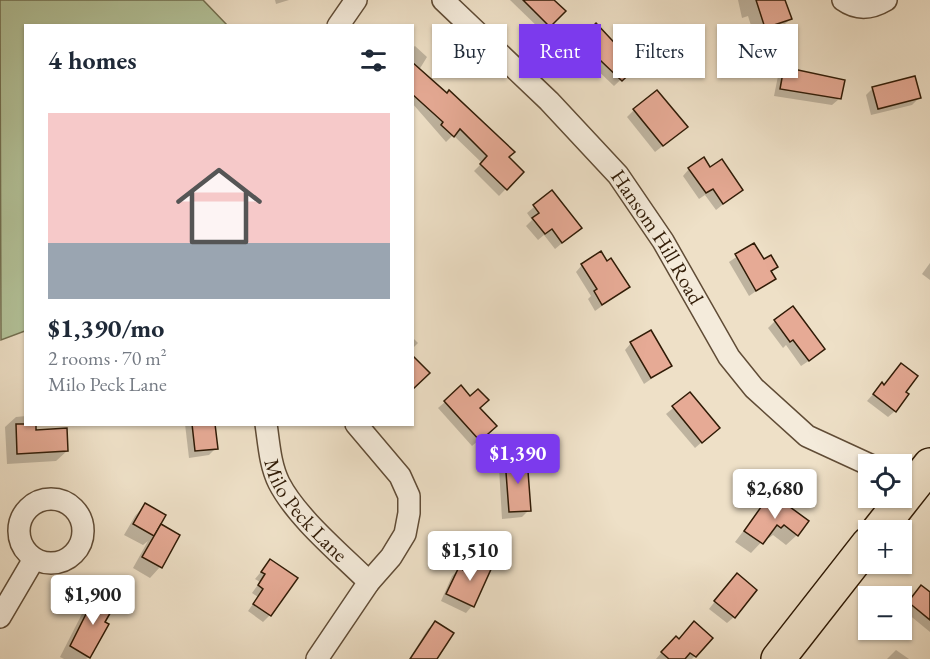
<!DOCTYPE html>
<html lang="en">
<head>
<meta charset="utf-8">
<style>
  :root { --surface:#fff; --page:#f6f6f7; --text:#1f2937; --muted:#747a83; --line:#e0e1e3; --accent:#7c3aed }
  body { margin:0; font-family:"EB Garamond",serif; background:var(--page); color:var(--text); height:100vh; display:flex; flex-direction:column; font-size:22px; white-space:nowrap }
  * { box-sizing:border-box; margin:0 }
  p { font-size:20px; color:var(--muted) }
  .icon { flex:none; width:33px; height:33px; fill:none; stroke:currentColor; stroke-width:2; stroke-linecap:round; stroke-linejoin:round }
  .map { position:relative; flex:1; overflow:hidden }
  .details { position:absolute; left:24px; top:24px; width:390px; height:402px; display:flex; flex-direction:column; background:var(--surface); border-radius:0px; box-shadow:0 2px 4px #0004 }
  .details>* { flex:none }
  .guide { position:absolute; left:432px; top:24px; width:408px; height:54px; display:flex; gap:12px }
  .controls { position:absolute; left:858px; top:454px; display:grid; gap:12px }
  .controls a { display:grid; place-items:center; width:54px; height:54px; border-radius:0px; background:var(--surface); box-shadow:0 2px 4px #0004; font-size:30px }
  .price { position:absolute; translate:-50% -51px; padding:0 14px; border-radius:6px; background:#fff; color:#222; font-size:20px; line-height:39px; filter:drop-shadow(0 2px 3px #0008) }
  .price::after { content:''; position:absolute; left:50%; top:36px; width:18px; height:14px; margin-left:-9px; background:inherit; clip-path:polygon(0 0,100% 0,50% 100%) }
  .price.current { background:var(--accent); color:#fff }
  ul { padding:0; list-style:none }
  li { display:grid; align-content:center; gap:12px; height:318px; padding:0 24px }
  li+li { border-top:2px solid var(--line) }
  li span { display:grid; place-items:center; height:186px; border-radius:0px; color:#555 }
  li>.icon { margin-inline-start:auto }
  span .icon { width:108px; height:108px; fill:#fffc; stroke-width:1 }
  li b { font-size:26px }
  h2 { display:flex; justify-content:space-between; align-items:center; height:72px; padding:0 24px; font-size:26px }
  .pill { padding:0 21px; border-radius:0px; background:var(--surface); box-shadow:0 2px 4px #0004; font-size:21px; line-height:54px }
  .pill.current { background:var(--accent); color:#fff }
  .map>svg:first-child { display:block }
  .green { fill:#b3c39a; stroke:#726f50; stroke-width:1.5 }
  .shadow { fill:#0003 }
  .building { fill:#e6aa95; stroke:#301b06; stroke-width:1.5 }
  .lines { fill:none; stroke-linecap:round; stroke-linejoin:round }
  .street-casing { stroke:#604c36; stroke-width:24 }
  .primary-casing { stroke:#301b06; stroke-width:36 }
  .street { stroke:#f4ebdb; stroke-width:21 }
  .primary { stroke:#eee0c7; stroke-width:33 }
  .labels { text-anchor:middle; stroke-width:6; stroke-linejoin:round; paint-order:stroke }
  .street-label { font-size:21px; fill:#301b06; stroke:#f4ebdb }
</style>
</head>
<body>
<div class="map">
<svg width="930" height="659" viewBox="0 0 930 659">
  <rect width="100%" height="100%" fill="#eee0c7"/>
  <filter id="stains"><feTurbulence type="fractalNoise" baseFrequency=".00333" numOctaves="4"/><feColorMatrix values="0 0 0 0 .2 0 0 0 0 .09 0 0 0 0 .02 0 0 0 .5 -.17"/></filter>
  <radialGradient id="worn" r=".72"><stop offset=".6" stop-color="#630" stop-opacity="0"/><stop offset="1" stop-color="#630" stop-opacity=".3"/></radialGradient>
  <!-- green -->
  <polygon class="green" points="0,0 203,0 227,25 26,26 25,331 1,340"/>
  <!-- shadow -->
  <g class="shadow">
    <polygon points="275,0 289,0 276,4"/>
    <polygon points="510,0 552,0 564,11 543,32"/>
    <polygon points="738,0 784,0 790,19 780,29 755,38 748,16 742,18"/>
    <polygon points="596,25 634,67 614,86 573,47"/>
    <polygon points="415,46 427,57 419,70 522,172 499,196 474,171 482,163 453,135 446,142 412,103 412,48"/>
    <polygon points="785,69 839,99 832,105 774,96 778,76"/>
    <polygon points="873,88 919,98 912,105 871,115 866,95"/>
    <polygon points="634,110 679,133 655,152 627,117"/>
    <polygon points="689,169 710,169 741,190 716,210 705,195 699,199 683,176"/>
    <polygon points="552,192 573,234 555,249 544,235 538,240 526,226 532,220 527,213"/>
    <polygon points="754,245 763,261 776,267 770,273 774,279 749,296 729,262"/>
    <polygon points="930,263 930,280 922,274"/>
    <polygon points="582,265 628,287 595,311 588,299 591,296 576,272"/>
    <polygon points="775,321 816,356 801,366 786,345 783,348 768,328"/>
    <polygon points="412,337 418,343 412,349"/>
    <polygon points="631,343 670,366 644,384 625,350"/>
    <polygon points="882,384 904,392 895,411 888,417 867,401"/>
    <polygon points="690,394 711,434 695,448 666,414"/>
    <polygon points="445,402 479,408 488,432 472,446 438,408"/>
    <polygon points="26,416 26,424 67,451 56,461 7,464 5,427 16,417"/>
    <polygon points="185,424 214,424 216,448 209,455 189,458"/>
    <polygon points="506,461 529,510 522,517 502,519 499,468"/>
    <polygon points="771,495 797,535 786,545 773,535 769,538 767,536 751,553 735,542"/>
    <polygon points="145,505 156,531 161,526 178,536 160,567 150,578 133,568 148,541 143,545 124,535 135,516"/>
    <polygon points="470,558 472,606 466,613 441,601 452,576"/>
    <polygon points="270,561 270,615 263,622 248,611 258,597 252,593 260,582 255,579"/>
    <polygon points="730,582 734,617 727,623 709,609"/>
    <polygon points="97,594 103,623 89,657 86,659 64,659 60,657 87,604"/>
    <polygon points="915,594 930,594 930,632 902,609"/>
    <polygon points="435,623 435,659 409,659 428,629"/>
    <polygon points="711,638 692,659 656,659 669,644 679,640"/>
    <polygon points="896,650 909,659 887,659"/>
  </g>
  <!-- building -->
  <g class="building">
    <polygon points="523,0 554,0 566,11 550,27"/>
    <polygon points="756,0 785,0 792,19 765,28"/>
    <polygon points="596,23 637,67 622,81 579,40"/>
    <polygon points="412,62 447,93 449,90 515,152 509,157 524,172 507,190 480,164 487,156 460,129 454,137 441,125 443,122 412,94"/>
    <polygon points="784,67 845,80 841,99 780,89"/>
    <polygon points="915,76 921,98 878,109 872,87"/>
    <polygon points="657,90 688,127 663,146 633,109"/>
    <polygon points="704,157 710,167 722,159 743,190 723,204 713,189 706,193 688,168"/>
    <polygon points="552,190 582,228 562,243 552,229 545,234 532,218 539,213 533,205"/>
    <polygon points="754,243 764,259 771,255 778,267 771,271 776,279 756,291 735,254"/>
    <polygon points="601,251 607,261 611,258 630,287 602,305 594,291 597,289 581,264"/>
    <polygon points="793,306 825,349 809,361 793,340 790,342 774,320"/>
    <polygon points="651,330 672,366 651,378 630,342"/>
    <polygon points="412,355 430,373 412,390"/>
    <polygon points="901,363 918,376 906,392 909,394 896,412 873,394 882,382 884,385"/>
    <polygon points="461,385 470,396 478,389 489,400 480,408 497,426 480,441 444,401"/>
    <polygon points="690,392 720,428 702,443 672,406"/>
    <polygon points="16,424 36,424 36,430 67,428 68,451 17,454"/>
    <polygon points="192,424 215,424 218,449 195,451"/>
    <polygon points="527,458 531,511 509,512 505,459"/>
    <polygon points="771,493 809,521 798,536 784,525 781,528 777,525 763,544 744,531"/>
    <polygon points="145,503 166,515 154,536 133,524"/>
    <polygon points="161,524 180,535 162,568 142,557"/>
    <polygon points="470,556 492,567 474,607 446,594 459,567 463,570"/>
    <polygon points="270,559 298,578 271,616 253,604 263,589 258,585 265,574 261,572"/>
    <polygon points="737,573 757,590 735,618 714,601"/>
    <polygon points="921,585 930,592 930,620 908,602"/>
    <polygon points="97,592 116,603 105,622 109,624 90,658 70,646"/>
    <polygon points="435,621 454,633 437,659 410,659"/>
    <polygon points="694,621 713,638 696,657 690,653 685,659 669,659 661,652 676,636 679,639"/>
  </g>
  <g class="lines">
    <defs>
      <g id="street">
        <path id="s1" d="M443 0 549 101 618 175 663 241 729 357 754 388 807 436 870 465"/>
        <path d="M843 0C857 10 871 9 886 0"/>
        <polyline points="338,26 356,0"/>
        <path id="s2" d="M266 424C269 444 270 465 279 483 297 518 341 554 369 582"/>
        <circle cx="51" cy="531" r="32"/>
        <polyline points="0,617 34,559"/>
        <polyline points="317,659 369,582 391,557 405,534 409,513 409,496 400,476 356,424"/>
      </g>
      <g id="primary">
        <polyline points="878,531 930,465"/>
        <polyline points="778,659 868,544"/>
      </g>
    </defs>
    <!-- street casing -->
    <use href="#street" class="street-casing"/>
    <!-- primary casing -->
    <use href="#primary" class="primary-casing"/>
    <!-- street -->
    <use href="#street" class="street"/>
    <!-- primary -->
    <use href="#primary" class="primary"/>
  </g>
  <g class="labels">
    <!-- street labels -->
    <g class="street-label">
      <text dy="7" stroke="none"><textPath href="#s1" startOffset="321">Hansom Hill Road</textPath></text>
      <text dy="7" stroke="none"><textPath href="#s2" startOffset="98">Milo Peck Lane</textPath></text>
    </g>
  </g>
  <rect width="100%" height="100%" filter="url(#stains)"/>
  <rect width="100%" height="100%" fill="url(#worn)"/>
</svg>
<div class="controls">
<a><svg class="icon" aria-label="locate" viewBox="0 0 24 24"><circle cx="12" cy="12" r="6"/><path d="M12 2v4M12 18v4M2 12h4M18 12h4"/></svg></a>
<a>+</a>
<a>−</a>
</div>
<b class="price current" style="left:518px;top:485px">$1,390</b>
<b class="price" style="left:775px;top:520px">$2,680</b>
<b class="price" style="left:470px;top:582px">$1,510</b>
<b class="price" style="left:93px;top:626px">$1,900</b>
<div class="guide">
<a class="pill">Buy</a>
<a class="pill current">Rent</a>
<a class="pill">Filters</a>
<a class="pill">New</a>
</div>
<section class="details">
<h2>4 homes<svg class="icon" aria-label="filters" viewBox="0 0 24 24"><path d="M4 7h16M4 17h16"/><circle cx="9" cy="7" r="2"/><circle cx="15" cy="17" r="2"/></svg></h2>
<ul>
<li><span style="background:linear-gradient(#f6c9c9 70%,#9aa5b1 0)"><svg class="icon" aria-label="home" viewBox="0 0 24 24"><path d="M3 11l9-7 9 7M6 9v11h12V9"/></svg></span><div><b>$1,390/mo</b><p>2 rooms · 70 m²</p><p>Milo Peck Lane</p></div></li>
</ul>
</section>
</div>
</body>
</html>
